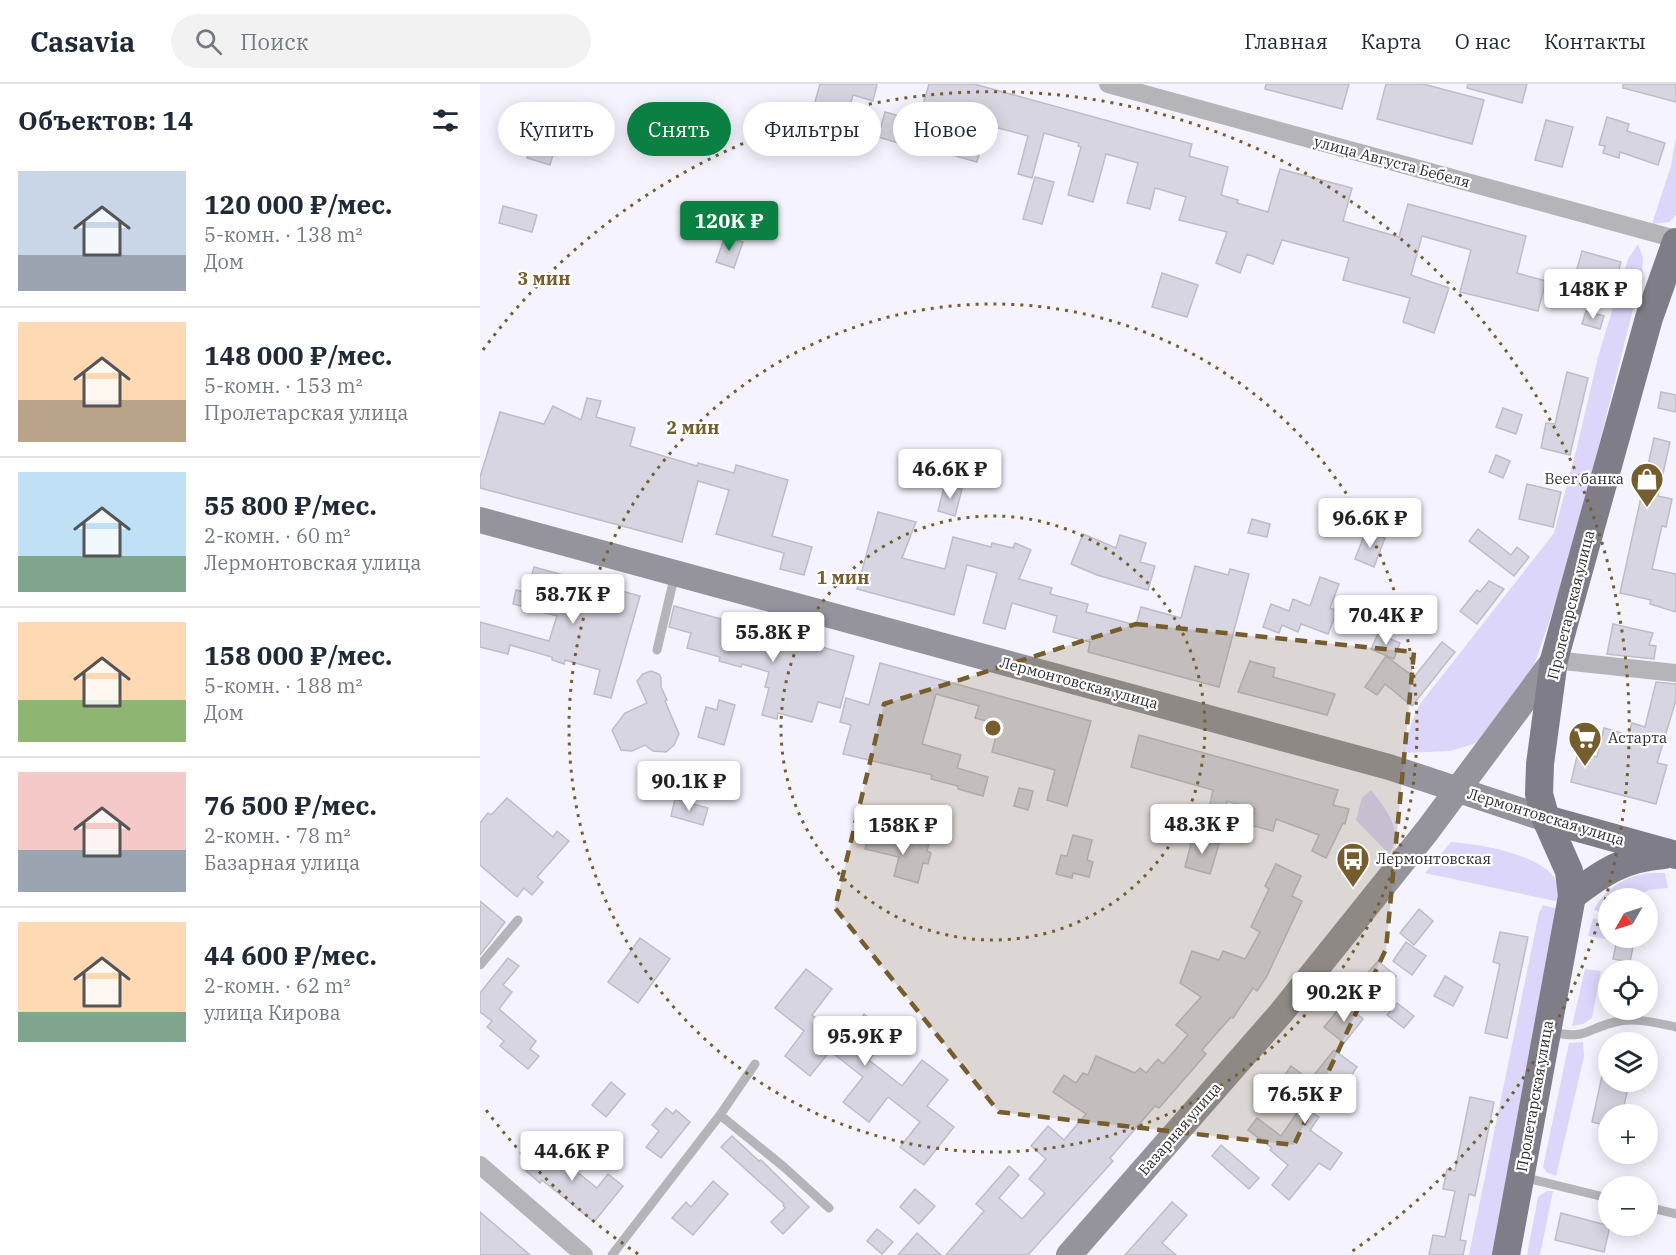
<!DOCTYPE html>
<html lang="ru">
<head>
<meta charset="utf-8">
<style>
  :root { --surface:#fff; --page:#f2f2f3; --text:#1f2937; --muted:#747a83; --line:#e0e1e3; --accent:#0b8043 }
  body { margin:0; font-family:"IBM Plex Serif",serif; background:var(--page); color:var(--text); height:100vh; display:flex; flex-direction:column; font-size:22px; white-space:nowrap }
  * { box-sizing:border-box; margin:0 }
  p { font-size:20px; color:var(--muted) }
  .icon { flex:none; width:33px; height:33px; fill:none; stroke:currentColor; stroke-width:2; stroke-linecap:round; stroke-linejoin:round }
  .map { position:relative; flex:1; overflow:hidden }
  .drawer { display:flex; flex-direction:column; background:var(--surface); width:480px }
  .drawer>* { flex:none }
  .hud { position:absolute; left:18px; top:18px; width:570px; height:54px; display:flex; gap:12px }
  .needle { width:39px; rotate:231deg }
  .buttons { position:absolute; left:1118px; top:804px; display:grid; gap:12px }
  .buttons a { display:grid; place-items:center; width:60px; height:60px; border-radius:50%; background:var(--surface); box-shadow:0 3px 15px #0003; font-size:30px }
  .price { position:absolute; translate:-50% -51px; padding:0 14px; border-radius:6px; background:#fff; color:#222; font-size:20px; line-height:39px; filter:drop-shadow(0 2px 3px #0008) }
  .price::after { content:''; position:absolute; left:50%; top:36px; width:18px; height:14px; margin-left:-9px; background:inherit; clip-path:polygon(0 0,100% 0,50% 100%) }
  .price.current { background:var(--accent); color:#fff }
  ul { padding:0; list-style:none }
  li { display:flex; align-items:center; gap:18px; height:150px; padding:0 18px }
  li+li { border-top:2px solid var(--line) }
  li span { display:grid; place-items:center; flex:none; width:168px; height:120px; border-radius:0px; color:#555 }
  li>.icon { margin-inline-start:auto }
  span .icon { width:72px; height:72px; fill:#fffc; stroke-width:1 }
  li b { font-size:26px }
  h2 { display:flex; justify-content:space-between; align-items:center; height:72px; padding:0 18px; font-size:26px }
  .chip { padding:0 21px; border-radius:27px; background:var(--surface); box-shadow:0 3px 15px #0003; font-size:21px; line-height:54px }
  .chip.current { background:var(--accent); color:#fff }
  header { display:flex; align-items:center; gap:36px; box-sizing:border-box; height:84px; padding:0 30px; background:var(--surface); border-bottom:2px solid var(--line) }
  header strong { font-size:28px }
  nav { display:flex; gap:33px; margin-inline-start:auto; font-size:21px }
  .search { width:420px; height:54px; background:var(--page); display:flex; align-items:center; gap:15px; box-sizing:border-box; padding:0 21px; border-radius:33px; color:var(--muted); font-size:22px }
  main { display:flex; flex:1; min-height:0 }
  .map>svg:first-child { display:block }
  .green { fill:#dbd6fa }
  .building { fill:#d6d5e1; stroke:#bdbcc8; stroke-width:1.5 }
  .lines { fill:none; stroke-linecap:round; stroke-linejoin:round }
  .lane { stroke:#b5b4b9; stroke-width:9 }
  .street { stroke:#b5b4b9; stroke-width:18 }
  .secondary { stroke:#95949c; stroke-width:26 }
  .primary { stroke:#7f7d87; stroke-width:28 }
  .marked { fill:#765d2e; fill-opacity:0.2; stroke:#765d2e; stroke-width:4.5; stroke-dasharray:12 8; stroke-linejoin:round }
  .ring { fill:none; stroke:#765d2e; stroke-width:3; stroke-dasharray:3 6 }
  .labels { text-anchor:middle; stroke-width:4.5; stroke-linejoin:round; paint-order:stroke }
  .street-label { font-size:15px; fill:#2e2d32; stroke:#fff }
  .poi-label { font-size:15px; fill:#2e2d32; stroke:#fff; text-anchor:start }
  .centre { fill:#765d2e; stroke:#fff; stroke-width:3 }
  .ring-label { font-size:18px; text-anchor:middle; font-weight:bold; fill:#765d2e; stroke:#fff; stroke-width:4.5; stroke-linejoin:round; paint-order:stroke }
</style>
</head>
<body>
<header>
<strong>Casavia</strong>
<div class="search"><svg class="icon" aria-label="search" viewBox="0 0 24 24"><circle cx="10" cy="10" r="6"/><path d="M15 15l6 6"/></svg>Поиск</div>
<nav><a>Главная</a><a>Карта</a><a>О нас</a><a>Контакты</a></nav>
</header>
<main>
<section class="drawer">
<h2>Объектов: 14<svg class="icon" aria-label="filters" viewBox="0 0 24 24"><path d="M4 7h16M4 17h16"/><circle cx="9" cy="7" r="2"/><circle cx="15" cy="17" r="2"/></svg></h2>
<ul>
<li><span style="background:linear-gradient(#c9d6e8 70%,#9aa5b1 0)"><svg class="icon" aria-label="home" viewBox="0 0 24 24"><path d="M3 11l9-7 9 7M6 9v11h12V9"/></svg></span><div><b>120 000 ₽/мес.</b><p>5-комн. · 138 m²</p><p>Дом</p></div></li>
<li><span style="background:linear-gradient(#ffd9b3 65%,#b9a48a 0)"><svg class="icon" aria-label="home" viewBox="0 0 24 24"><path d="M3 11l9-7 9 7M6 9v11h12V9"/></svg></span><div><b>148 000 ₽/мес.</b><p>5-комн. · 153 m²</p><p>Пролетарская улица</p></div></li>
<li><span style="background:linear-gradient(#bfe0f5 70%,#7fa58c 0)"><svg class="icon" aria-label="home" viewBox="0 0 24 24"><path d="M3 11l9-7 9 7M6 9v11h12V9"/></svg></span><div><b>55 800 ₽/мес.</b><p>2-комн. · 60 m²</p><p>Лермонтовская улица</p></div></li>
<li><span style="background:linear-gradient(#ffd9b3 65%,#8fb573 0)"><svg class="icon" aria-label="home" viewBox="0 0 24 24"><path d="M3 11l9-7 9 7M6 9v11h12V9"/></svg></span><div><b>158 000 ₽/мес.</b><p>5-комн. · 188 m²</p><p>Дом</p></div></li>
<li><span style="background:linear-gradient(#f6c9c9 65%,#9aa5b1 0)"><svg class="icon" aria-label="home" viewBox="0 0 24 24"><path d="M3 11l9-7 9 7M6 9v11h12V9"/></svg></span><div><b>76 500 ₽/мес.</b><p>2-комн. · 78 m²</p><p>Базарная улица</p></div></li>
<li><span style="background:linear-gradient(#ffd9b3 75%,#7fa58c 0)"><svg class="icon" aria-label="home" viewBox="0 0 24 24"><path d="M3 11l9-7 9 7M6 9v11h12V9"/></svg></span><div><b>44 600 ₽/мес.</b><p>2-комн. · 62 m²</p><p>улица Кирова</p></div></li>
</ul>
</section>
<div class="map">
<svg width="1196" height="1171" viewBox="0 0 1196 1171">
  <rect width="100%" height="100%" fill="#f5f4fe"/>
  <!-- green -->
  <g class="green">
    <polygon points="1196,53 1196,131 1189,138 1172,140 1191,82"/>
    <polygon points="1158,160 1163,174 1162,189 1095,457 1094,465 1049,596 1006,653 991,661 970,667 923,669 932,637 940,620 1074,449 1097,363 1118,273 1148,175"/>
    <path d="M891 706C905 724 925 747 909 770L876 736 882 714Z"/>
    <path d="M971 758C998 760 1061 770 1075 795 1079 801 1078 811 1079 818L945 789Z"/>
    <path d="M1171 789H1185L1188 804 1169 806 1154 814H1128V831L1114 826C1126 803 1146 792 1171 789Z"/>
    <polygon points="1063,821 1078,825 1014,1171 989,1171 1059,829"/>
    <polygon points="1113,834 1128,838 1127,855 1108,852"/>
    <polygon points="1105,885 1121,887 1112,934 1103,940 1092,942"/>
    <polygon points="1103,958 1104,973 1076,1092 1066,1088 1063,1083 1089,959"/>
    <polygon points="1067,1107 1073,1107 1060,1171 1047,1171 1058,1113"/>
  </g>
  <!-- building -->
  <g class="building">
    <polygon points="340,0 397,0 393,17 373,11 365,40 346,35 343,44 329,40"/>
    <polygon points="449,0 494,0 712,60 709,72 748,83 741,111 758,116 757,119 788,128 800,85 872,104 863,137 919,153 928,120 1046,152 1037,189 1066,197 1058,227 980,208 991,166 942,152 931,191 969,204 954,249 923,238 930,214 863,196 869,174 802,156 793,180 767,170 760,189 736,179 747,148 699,136 706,113 675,104 670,125 647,119 658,79 626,70 613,118 588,111 601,63 598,62 599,59 564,49 552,94 538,90 548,52 507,41 497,78 472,71 473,66 444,59 442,66 398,53 405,28 438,37"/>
    <polygon points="786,0 869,0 862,25 785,5"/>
    <polygon points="906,0 943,0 1004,16 992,60 897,35"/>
    <polygon points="988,0 1047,0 1042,19 987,4"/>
    <polygon points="1143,0 1196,0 1196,18 1143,4"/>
    <polygon points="1127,33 1149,40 1147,47 1185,59 1178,81 1140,68 1139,74 1123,69 1125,62 1119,61"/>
    <polygon points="1066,36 1093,43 1082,83 1055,76"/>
    <polygon points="57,37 81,43 70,81 47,74"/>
    <polygon points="555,93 574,98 562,140 543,135"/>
    <polygon points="23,122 57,131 52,148 19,139"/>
    <polygon points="245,152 263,158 254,184 236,178"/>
    <polygon points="1102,167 1141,178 1134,203 1095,192"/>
    <polygon points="682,189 718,201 707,233 672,223"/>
    <polygon points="1106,227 1124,232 1120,245 1102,240"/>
    <polygon points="1087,288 1108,294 1090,371 1061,364 1066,339 1075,340"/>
    <polygon points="1181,308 1196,311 1196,328 1178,324"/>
    <polygon points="107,314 121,317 116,333 155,344 150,362 217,382 218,379 254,389 256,381 308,396 292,452 332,463 324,491 300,485 304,469 236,450 249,406 218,397 202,458 0,404 0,393 20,328 64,340 73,322 101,336"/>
    <polygon points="1023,324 1042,331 1036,350 1016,343"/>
    <polygon points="1174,354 1190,358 1178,412 1192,415 1186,443 1182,442 1172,485 1196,490 1196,528 1170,520 1171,516 1140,509"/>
    <polygon points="1016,371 1030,377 1023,394 1009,388"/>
    <polygon points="465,400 482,405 475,432 458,427"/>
    <polygon points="1047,400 1081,408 1073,443 1039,435"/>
    <polygon points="398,428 436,438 422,474 465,485 473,453 511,463 512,459 533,464 535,459 551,466 539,495 572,504 570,510 608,520 606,528 656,541 661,523 701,534 715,482 748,491 750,485 769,490 739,603 608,568 610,558 573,548 577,532 532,519 525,545 503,539 517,489 487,481 474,531 377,505"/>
    <polygon points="772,435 790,440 787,453 768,449"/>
    <polygon points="998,445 1031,471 1037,463 1049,473 1034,492 989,457"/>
    <polygon points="886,447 905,454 894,483 875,475"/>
    <polygon points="603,450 636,464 640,451 666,459 660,478 675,482 668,506 617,491 591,480"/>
    <polygon points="54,483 160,512 131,614 114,610 120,586 85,576 84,580 72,576 72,573 30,561 28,570 0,563 0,538 69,557 77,532 33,520 36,506 47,509"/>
    <polygon points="840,493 859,500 850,524 857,527 848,550 821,540 818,548 802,541 799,549 783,543 791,520 809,527 813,515 830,522"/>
    <polygon points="1009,497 1024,505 997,540 980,527 997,506 1000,508"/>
    <polygon points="194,522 374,572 360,624 338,618 332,638 298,629 297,635 282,631 289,604 285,603 289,588 262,580 261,583 239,577 240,573 207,564 211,549 189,543"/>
    <polygon points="1133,540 1173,549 1169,561 1176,562 1174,575 1127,570"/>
    <polygon points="898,550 920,559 914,575 891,565"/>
    <polygon points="962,558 975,568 932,622 905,600 897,611 885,603 906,572 934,593"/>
    <polygon points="770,577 795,584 793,593 855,610 847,631 758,608"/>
    <polygon points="400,579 611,637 587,722 567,716 575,686 512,668 516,652 507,649 510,638 495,634 499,622 456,610 442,660 481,671 477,684 508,693 503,712 478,705 478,702 451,695 452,691 363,670 371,641 360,638 366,614 389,621"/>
    <polygon points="171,587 179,590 181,594 181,603 187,616 185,617 199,650 194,661 186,668 173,667 165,661 152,667 141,666 132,646 145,629 167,619 157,597 163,590"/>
    <polygon points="1176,598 1196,600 1196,616 1177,679 1187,681 1176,720 1091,698 1098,668 1117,673 1124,644 1148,651 1152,639 1165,643"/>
    <polygon points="239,616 255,621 244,661 218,653 226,623 237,626"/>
    <polygon points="659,651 858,706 853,721 869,725 865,740 863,739 846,774 832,767 839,751 796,735 793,747 770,741 775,725 747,717 744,729 729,725 733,706 651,683"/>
    <polygon points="539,704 553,707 548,726 534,722"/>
    <polygon points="27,714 73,753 77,747 89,757 57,793 63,798 52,811 44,804 37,813 0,781 0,739 8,729 11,731"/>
    <polygon points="195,715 228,724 223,741 191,732"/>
    <polygon points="692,732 705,736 699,757 686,753"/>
    <polygon points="389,751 422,760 425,753 449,760 447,767 451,769 448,780 443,779 438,799 414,792 419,773 385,765"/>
    <polygon points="593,751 612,756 607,776 613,778 609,793 593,789 592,794 576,790 581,771 587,772"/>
    <polygon points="713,752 739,760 730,790 705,783"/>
    <polygon points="796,780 821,792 812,812 822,817 786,894 777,907 773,904 753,934 751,933 722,966 726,970 679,1024 675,1022 630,1074 633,1077 548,1171 466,1171 504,1127 496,1120 529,1082 539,1091 519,1114 542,1135 565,1109 549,1095 566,1075 551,1062 568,1042 584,1056 606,1030 573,1008 584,991 596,999 603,989 608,991 616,972 655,989 660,984 666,989 678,975 683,980 708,951 696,941 721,913 700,899 712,867 739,876 743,867 765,875 780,848 771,843 789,805 785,802"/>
    <polygon points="0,817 25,838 0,871"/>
    <polygon points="939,825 953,837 934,861 920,849"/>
    <polygon points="1020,848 1048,853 1027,954 1005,949 1020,880 1013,878"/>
    <polygon points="160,854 190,875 158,919 128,898"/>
    <polygon points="1137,855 1154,858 1150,878 1133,875"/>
    <polygon points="926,858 946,872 932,891 913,877"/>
    <polygon points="28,874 39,882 23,901 32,908 19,925 56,957 50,965 59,972 48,985 20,962 24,957 7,943 12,937 0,928 0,909"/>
    <polygon points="898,877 916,892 904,907 885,892"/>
    <polygon points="326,885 352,905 332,931 364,956 384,930 409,950 389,976 422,1002 442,976 468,996 447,1022 474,1043 444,1081 420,1063 440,1038 408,1013 389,1038 363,1018 383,993 350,967 330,992 305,972 324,947 295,924"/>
    <polygon points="965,892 983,903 973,922 954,912"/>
    <polygon points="864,919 883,935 864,959 844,943"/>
    <polygon points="917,919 934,932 924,944 907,931"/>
    <polygon points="854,966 877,983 865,1001 858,996 834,1030 839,1033 830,1046 862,1069 850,1086 839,1079 809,1116 792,1101 808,1081 790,1066 792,1064 768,1046 777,1034 801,1052 824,1019 798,1000 811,982 830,996"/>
    <polygon points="1122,992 1128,993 1128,998 1149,1000 1142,1030 1128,1030 1128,1042 1112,1038"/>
    <polygon points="131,998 145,1010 126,1033 112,1021"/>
    <polygon points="990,1013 1014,1018 995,1112 989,1110 980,1156 986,1157 983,1171 949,1171 953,1151 965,1153 975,1107 963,1105 967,1085 975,1087"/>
    <polygon points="186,1024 193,1030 196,1026 210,1038 181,1074 166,1063 179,1047 172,1041"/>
    <polygon points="252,1052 279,1077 281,1076 329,1123 303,1150 291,1138 305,1124 303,1121 304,1120 241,1063"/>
    <polygon points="69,1056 85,1071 81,1075 117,1104 128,1090 143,1102 114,1138 62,1096 60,1099 44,1085"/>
    <polygon points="741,1061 779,1094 769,1105 732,1072"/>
    <polygon points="233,1097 248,1110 213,1151 192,1134 206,1118 211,1123"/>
    <polygon points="435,1105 455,1122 439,1140 420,1123"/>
    <polygon points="692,1118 707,1131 682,1159 696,1171 645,1171"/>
    <polygon points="0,1128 50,1171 0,1171"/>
    <polygon points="1081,1129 1130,1142 1124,1168 1075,1156"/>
    <polygon points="397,1145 413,1158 402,1170 387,1157"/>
    <polygon points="437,1149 461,1171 418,1171"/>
  </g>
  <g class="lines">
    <!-- lane -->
    <g class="lane">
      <polyline points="177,566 195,490"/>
      <polyline points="0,881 38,836"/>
      <path d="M1072 948C1107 956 1105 945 1135 938 1155 933 1176 939 1196 943"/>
      <polyline points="240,1031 275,980"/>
      <polyline points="1043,1093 1128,1114"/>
      <polyline points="1167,1123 1196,1130"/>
      <polyline points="132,1171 240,1031 304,1083 349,1124"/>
    </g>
    <!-- street -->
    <g class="street">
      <polyline points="628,0 1196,155"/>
      <polyline points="1074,576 1196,589"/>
      <polyline points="0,1081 104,1171"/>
    </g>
    <!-- secondary -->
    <g class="secondary">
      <polyline points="0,436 909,683 1066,735"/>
      <polyline points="589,1171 801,929 947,747 1074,576"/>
    </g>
    <!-- primary -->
    <g class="primary">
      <polyline points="1066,735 1196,771"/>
      <path d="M1092 812C1123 788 1144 774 1184 771"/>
      <polyline points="1026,1171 1092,812 1089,787 1066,735 1059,710 1060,680 1074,576 1169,234 1196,158"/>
    </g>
  </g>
  <!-- marked area -->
  <path class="marked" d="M656 540 934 568 906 865 814 1061 519 1028 355 824 404 620Z"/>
  <!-- distance rings -->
  <g class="ring">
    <circle cx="513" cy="644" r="212"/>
    <circle cx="513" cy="644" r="424"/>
    <path d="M158 1170A635 635 0 0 1 3 1022M3 266A635 635 0 1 1 868 1170"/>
  </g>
  <!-- icons -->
  <defs>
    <symbol id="shop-pin" viewBox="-11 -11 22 30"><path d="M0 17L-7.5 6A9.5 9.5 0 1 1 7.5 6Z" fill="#765d2e" stroke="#fff"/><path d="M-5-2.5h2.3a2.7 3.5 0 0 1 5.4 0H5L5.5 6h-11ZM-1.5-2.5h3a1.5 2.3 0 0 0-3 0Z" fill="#fff"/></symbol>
    <symbol id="supermarket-pin" viewBox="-11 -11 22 30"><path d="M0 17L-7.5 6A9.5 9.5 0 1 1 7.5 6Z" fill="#765d2e" stroke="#fff"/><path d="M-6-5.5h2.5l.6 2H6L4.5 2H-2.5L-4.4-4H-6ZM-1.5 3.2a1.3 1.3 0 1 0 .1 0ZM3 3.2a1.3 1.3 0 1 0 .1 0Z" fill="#fff"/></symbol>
    <symbol id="bus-pin" viewBox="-11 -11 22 30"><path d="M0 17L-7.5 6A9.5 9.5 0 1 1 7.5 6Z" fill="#765d2e" stroke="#fff"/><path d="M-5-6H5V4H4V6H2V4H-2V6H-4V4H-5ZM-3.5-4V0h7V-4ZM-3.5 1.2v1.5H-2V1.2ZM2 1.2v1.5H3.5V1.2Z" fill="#fff"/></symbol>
  </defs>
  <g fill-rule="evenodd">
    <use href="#shop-pin" x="1148" y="376" width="38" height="52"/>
    <use href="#supermarket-pin" x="1086" y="635" width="38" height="52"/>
    <use href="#bus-pin" x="854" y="756" width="38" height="52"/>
  </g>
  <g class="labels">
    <!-- street labels -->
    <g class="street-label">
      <text transform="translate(912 78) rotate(15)" y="5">улица Августа Бебеля</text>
      <text transform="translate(1091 521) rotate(-76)" y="5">Пролетарская улица</text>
      <text transform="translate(599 599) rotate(15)" y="5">Лермонтовская улица</text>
      <text transform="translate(1066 733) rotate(17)" y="5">Лермонтовская улица</text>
      <text transform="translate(1055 1012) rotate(-80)" y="5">Пролетарская улица</text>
      <text transform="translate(700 1045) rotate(-49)" y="5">Базарная улица</text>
    </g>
    <!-- poi labels -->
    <g class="poi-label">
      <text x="1144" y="400" text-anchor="end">Beer банка</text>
      <text x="1128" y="659">Астарта</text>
      <text x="896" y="780">Лермонтовская</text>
    </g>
  </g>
  <circle cx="513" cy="644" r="9" class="centre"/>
  <g class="ring-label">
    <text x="64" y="201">3 мин</text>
    <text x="213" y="350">2 мин</text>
    <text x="363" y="500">1 мин</text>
  </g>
</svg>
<div class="buttons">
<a><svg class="needle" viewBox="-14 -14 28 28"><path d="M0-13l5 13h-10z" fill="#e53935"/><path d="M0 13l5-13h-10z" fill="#747a83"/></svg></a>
<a><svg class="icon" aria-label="locate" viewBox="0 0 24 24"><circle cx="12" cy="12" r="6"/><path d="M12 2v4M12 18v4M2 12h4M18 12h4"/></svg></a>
<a><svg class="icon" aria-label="layers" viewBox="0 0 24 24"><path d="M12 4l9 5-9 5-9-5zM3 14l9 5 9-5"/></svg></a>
<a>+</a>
<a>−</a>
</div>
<b class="price current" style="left:249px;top:168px">120K ₽</b>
<b class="price" style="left:1113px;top:236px">148K ₽</b>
<b class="price" style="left:470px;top:416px">46.6K ₽</b>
<b class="price" style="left:890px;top:465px">96.6K ₽</b>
<b class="price" style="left:93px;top:541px">58.7K ₽</b>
<b class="price" style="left:906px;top:562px">70.4K ₽</b>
<b class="price" style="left:293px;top:579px">55.8K ₽</b>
<b class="price" style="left:209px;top:728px">90.1K ₽</b>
<b class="price" style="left:722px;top:771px">48.3K ₽</b>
<b class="price" style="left:423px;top:772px">158K ₽</b>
<b class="price" style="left:864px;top:939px">90.2K ₽</b>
<b class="price" style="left:385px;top:983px">95.9K ₽</b>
<b class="price" style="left:825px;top:1041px">76.5K ₽</b>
<b class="price" style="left:92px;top:1098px">44.6K ₽</b>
<div class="hud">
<a class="chip">Купить</a>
<a class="chip current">Снять</a>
<a class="chip">Фильтры</a>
<a class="chip">Новое</a>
</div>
</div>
</main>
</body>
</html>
